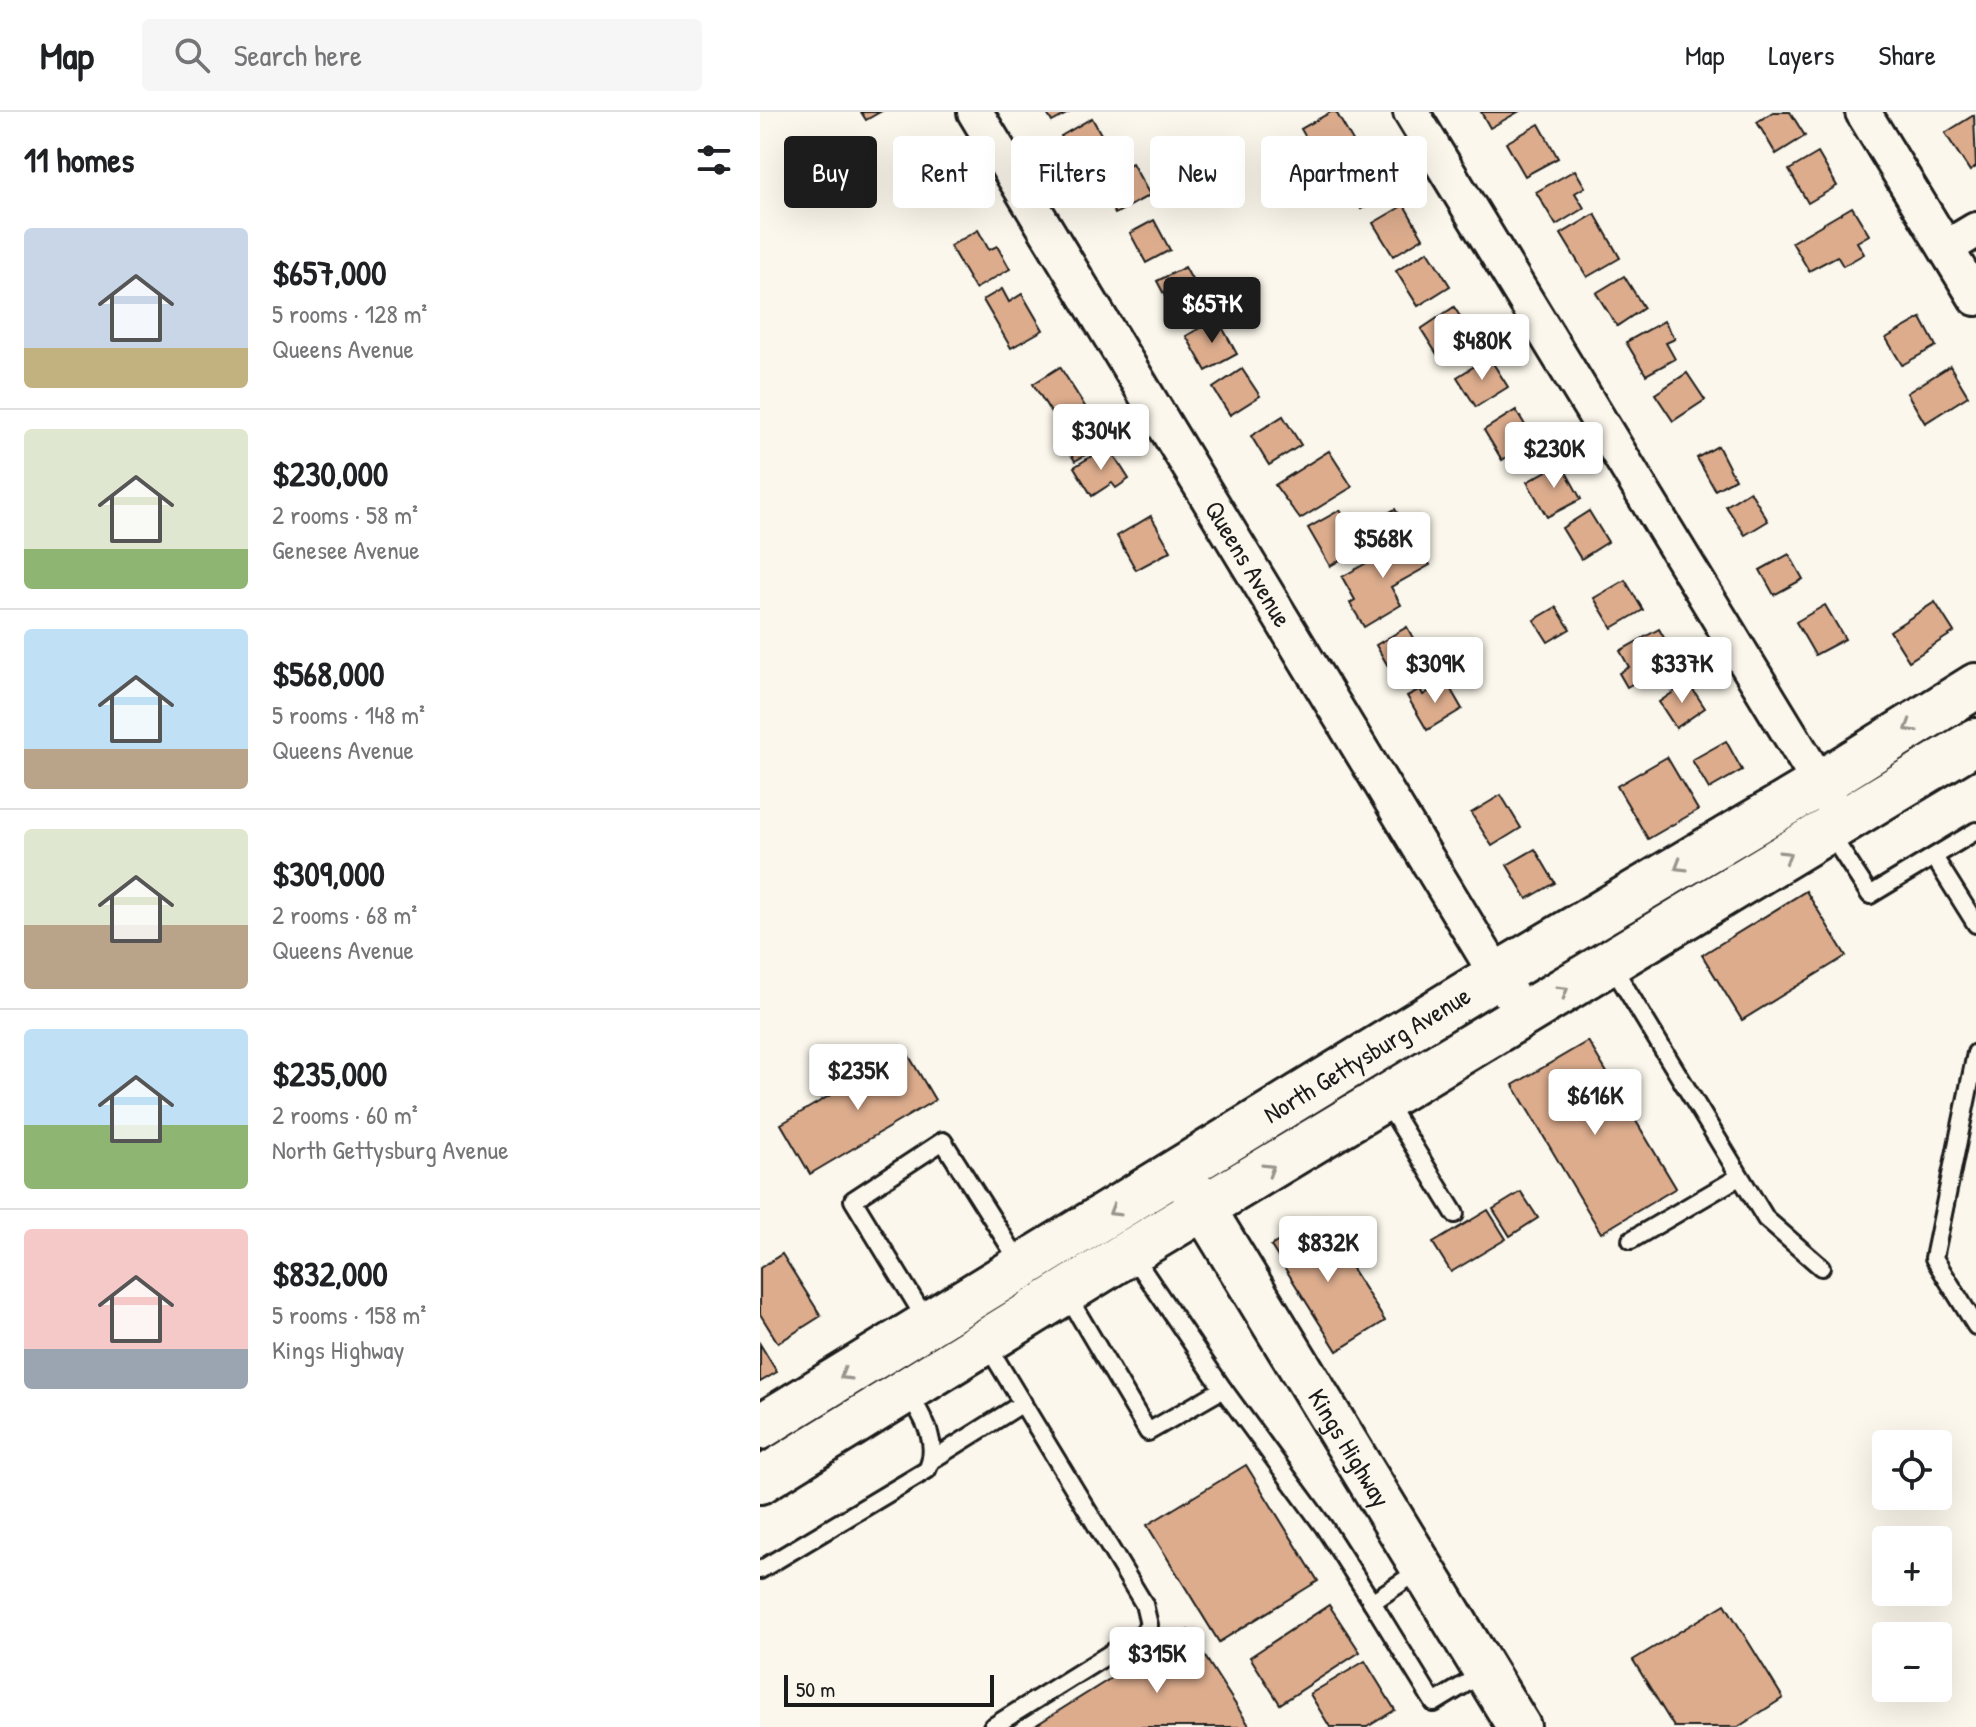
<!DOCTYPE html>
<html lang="en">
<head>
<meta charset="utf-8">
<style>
  :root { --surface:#fff; --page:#f6f6f6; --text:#202124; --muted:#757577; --line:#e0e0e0; --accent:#1c1c1c }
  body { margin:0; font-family:"Patrick Hand",sans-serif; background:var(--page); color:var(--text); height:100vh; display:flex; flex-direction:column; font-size:30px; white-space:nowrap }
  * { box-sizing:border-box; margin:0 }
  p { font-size:26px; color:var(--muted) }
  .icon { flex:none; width:44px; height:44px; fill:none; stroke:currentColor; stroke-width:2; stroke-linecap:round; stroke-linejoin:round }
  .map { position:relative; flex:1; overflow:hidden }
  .details { display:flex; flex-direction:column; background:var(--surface); width:760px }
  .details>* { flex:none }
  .top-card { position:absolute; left:24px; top:24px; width:760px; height:72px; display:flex; gap:16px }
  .buttons { position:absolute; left:1112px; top:1318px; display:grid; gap:16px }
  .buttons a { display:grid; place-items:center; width:80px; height:80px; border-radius:8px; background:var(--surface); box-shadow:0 8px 32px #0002; font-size:40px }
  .scale { position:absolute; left:24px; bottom:20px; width:210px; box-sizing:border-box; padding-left:8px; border:4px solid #1c1c1c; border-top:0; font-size:22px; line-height:28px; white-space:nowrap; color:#1c1c1c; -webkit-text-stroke:6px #fbf7ec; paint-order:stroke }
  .price { position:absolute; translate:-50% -68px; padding:0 18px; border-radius:8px; background:#fff; color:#222; font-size:26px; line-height:52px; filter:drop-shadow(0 2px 4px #0008) }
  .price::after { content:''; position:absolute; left:50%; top:48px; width:24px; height:18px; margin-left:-12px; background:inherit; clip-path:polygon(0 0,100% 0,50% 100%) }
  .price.selected { background:var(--accent); color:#fff }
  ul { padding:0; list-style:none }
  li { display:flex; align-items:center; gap:24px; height:200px; padding:0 24px }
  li+li { border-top:2px solid var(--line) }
  li span { display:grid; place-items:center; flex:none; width:224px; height:160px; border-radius:8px; color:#555 }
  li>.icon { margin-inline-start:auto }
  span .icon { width:96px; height:96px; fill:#fffc; stroke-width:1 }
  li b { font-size:34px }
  h2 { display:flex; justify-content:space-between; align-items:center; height:96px; padding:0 24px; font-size:34px }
  .chip { padding:0 28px; border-radius:8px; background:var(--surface); box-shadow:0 8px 32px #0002; font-size:28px; line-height:72px }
  .chip.selected { background:var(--accent); color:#fff }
  header { display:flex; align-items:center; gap:48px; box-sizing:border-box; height:112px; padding:0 40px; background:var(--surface); border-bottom:2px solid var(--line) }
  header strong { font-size:38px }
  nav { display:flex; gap:44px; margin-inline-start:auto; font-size:28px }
  .search { width:560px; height:72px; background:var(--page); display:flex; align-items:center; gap:20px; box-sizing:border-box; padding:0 28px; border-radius:8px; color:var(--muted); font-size:30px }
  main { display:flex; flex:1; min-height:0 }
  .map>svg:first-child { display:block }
  .building { fill:#dcac8d; stroke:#1c1c1c; stroke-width:2 }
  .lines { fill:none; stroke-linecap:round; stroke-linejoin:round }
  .service-casing { stroke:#1c1c1c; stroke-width:22 }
  .minor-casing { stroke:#1c1c1c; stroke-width:40 }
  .tertiary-casing { stroke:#1c1c1c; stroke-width:48 }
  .secondary-casing { stroke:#1c1c1c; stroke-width:50 }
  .service { stroke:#fbf7ec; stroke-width:16 }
  .minor { stroke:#fbf7ec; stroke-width:34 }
  .tertiary { stroke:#fbf7ec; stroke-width:42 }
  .secondary { stroke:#fbf7ec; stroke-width:44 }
  .oneway { stroke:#97948e }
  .labels { text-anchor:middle; stroke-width:8; stroke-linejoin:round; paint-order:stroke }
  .street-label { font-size:26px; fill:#1c1c1c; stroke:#fbf7ec }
</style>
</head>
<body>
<header>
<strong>Map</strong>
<div class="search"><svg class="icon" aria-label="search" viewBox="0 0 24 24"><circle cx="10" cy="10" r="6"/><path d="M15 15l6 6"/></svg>Search here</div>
<nav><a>Map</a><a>Layers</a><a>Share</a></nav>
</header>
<main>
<section class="details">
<h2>11 homes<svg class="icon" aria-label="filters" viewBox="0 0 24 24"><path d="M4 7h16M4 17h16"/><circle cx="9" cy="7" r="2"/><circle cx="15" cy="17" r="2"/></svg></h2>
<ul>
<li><span style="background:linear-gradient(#c9d6e8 75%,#c2b280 0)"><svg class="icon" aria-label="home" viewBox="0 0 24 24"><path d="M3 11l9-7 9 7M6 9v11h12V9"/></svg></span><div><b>$657,000</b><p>5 rooms · 128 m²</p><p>Queens Avenue</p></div></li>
<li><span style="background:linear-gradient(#dfe7d0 75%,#8fb573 0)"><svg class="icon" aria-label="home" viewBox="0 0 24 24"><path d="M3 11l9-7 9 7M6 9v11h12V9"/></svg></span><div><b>$230,000</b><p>2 rooms · 58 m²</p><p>Genesee Avenue</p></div></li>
<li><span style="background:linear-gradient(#bfe0f5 75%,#b9a48a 0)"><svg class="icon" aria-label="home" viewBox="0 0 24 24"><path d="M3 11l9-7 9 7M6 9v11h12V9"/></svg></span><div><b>$568,000</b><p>5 rooms · 148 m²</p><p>Queens Avenue</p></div></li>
<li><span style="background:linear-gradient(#dfe7d0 60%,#b9a48a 0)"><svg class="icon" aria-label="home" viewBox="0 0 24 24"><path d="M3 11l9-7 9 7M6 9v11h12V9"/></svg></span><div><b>$309,000</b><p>2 rooms · 68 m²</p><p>Queens Avenue</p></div></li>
<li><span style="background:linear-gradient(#bfe0f5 60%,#8fb573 0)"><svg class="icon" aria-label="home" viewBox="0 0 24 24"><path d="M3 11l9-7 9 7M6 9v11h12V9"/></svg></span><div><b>$235,000</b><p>2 rooms · 60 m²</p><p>North Gettysburg Avenue</p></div></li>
<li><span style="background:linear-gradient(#f6c9c9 75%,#9aa5b1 0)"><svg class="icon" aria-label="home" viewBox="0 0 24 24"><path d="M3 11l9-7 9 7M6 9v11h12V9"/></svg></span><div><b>$832,000</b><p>5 rooms · 158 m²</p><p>Kings Highway</p></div></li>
</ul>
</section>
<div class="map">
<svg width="1216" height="1615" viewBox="0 0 1216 1615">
  <rect width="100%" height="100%" fill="#fbf7ec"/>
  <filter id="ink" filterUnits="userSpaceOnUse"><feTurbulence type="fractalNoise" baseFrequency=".0125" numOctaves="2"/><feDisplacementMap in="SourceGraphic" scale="16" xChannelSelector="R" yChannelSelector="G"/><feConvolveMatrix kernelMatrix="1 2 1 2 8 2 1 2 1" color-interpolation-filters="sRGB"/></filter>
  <g filter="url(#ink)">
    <!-- building -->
    <g class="building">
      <polygon points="101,0 120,0 106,8"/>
      <polygon points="286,0 310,0 292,10"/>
      <polygon points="571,0 576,0 595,33 561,52 541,17"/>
      <polygon points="721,0 758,0 730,16"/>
      <polygon points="1013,0 1030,0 1045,24 1016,42 997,10"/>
      <polygon points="1214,3 1216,55 1210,59 1185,21"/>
      <polygon points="332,6 352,42 321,59 301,24"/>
      <polygon points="779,12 798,46 765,64 746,31"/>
      <polygon points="1058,41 1077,74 1048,91 1029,58"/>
      <polygon points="611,46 630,80 601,97 582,63"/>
      <polygon points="372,51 390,83 355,102 337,70"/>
      <polygon points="815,58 825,75 815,81 824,96 796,113 776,80"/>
      <polygon points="644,93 663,126 633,144 613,111"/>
      <polygon points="1092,95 1109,123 1097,130 1104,142 1083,154 1077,144 1049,159 1032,130"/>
      <polygon points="835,102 860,146 827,165 801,122"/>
      <polygon points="394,108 410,138 386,151 370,121"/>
      <polygon points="218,118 229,138 237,134 250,157 215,177 190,134"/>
      <polygon points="668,139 690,174 658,194 636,159"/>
      <polygon points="425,155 443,188 415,203 397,169"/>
      <polygon points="864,164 884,196 857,214 836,181"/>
      <polygon points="242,177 249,190 262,182 283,218 251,236 223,188"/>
      <polygon points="694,195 714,226 680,247 661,217"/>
      <polygon points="457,206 477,242 446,259 426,224"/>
      <polygon points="1161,206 1176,234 1142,253 1126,226"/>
      <polygon points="904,209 915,227 906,231 915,247 886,263 866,230"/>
      <polygon points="729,245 748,275 716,295 697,265"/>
      <polygon points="1190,254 1208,284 1165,311 1147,281"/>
      <polygon points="300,255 326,296 299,313 273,272"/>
      <polygon points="482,257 500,284 470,303 453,276"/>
      <polygon points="927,261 945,288 913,309 895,282"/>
      <polygon points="756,298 774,328 742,348 724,318"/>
      <polygon points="523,304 541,333 509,353 491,324"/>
      <polygon points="326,324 334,338 315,349 307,336"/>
      <polygon points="348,334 369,367 356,376 352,371 332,384 314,355"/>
      <polygon points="958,334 975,367 955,378 937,346"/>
      <polygon points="569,339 592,375 540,407 515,373"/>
      <polygon points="801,351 821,387 787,405 767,370"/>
      <polygon points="990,379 1008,409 985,423 966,394"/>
      <polygon points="635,397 648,420 621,436 607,413"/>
      <polygon points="580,398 602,435 570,454 548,416"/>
      <polygon points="829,399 848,430 821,447 802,416"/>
      <polygon points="391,404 411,439 376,458 357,424"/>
      <polygon points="653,424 670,453 631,475 641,493 604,515 590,491 595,488 582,465"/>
      <polygon points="1029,442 1043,467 1014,483 1000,458"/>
      <polygon points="865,468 883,498 852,516 834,486"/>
      <polygon points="1175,490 1194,520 1149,549 1130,519"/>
      <polygon points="1065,493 1085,527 1055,543 1036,510"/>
      <polygon points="796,495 810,517 788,530 774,508"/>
      <polygon points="647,515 664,546 633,563 616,533"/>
      <polygon points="899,517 916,547 867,575 859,561 869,555 860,539"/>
      <polygon points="686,569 702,597 667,618 647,584 660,577 663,583"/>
      <polygon points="928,570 945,596 916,616 899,590"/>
      <polygon points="966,629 982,658 949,677 932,648"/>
      <polygon points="907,645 938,698 888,727 857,674"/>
      <polygon points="741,683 761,716 732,734 711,701"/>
      <polygon points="775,737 795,771 767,787 747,753"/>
      <polygon points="1046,779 1086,844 982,908 942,843"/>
      <polygon points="828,929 916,1076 841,1121 753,973"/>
      <polygon points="146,939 175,988 50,1062 21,1012"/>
      <polygon points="761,1080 778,1106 750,1124 733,1097"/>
      <polygon points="728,1098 746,1127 691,1160 673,1131"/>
      <polygon points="559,1104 625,1209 577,1239 511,1134"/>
      <polygon points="22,1142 61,1204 18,1231 0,1202 0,1156"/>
      <polygon points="0,1232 17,1260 0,1270"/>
      <polygon points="486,1353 558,1469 459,1530 387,1413"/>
      <polygon points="965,1492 1023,1586 978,1615 914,1615 873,1548"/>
      <polygon points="569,1493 600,1540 520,1592 490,1545"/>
      <polygon points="428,1518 490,1615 273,1615"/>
      <polygon points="605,1549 635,1598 607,1615 570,1615 550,1582"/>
    </g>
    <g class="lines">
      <defs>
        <g id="service">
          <polyline points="1069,720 1110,783 1216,719"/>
          <polyline points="1174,745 1216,812"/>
          <polyline points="851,852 1006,1107 1061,1155"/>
          <polyline points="1216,941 1174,1146 1216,1214"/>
          <polyline points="625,988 695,1102"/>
          <polyline points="871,1128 979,1065"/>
          <polyline points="307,1183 388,1320 463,1277 371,1141"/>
          <polyline points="168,1211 93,1088 183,1029 262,1154"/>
          <polyline points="226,1231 384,1492 389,1513 383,1521 232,1615"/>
          <polyline points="463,1277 564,1415 612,1490 660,1458"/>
          <polyline points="172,1348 263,1291"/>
          <path d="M0 1458 167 1358C181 1330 161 1303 148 1280"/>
          <polyline points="612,1490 674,1591 725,1560"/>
        </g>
        <g id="minor">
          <path id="s1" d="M215 0 737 863 764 902"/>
          <polyline points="651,0 1073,693"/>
          <polyline points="1103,0 1216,186"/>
          <polyline points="1186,136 1216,118"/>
        </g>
        <g id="tertiary">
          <path id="s2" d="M425 1066 759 1615"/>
        </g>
        <g id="secondary">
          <path id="s3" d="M0 1315 737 863 1059 672 1216 574"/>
          <polyline points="0,1369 370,1140 1216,629"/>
        </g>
      </defs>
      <!-- service casing -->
      <use href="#service" class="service-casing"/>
      <!-- minor casing -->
      <use href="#minor" class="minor-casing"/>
      <!-- tertiary casing -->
      <use href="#tertiary" class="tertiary-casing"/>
      <!-- secondary casing -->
      <use href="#secondary" class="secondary-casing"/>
      <!-- service -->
      <use href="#service" class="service"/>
      <!-- minor -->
      <use href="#minor" class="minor"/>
      <!-- tertiary -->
      <use href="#tertiary" class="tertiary"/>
      <!-- secondary -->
      <use href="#secondary" class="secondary"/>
    </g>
    <!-- one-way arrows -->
    <defs><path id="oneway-chevron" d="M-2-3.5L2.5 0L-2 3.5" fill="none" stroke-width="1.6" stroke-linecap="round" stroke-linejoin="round" transform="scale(2)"/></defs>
    <g class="oneway">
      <use href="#oneway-chevron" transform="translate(1150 615) rotate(148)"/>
      <use href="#oneway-chevron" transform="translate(1026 744) rotate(-31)"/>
      <use href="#oneway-chevron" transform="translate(920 754) rotate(149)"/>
      <use href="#oneway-chevron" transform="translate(803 879) rotate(-31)"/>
      <use href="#oneway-chevron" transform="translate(509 1057) rotate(-31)"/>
      <use href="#oneway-chevron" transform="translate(354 1099) rotate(149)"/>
      <use href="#oneway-chevron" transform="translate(85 1263) rotate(149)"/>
    </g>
  </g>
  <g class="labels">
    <!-- street labels -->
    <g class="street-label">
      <text dy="9" stroke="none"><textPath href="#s1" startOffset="528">Queens Avenue</textPath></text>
      <text dy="9" stroke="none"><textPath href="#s3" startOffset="712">North Gettysburg Avenue</textPath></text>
      <text dy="9" stroke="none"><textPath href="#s2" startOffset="316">Kings Highway</textPath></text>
    </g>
  </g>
</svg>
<div class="buttons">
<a><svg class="icon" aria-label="locate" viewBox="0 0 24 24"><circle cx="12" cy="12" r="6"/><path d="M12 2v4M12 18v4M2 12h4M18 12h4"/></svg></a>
<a>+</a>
<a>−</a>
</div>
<div class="scale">50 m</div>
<b class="price selected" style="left:452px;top:233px">$657K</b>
<b class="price" style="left:722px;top:270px">$480K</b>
<b class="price" style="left:341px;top:360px">$304K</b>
<b class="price" style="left:794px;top:378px">$230K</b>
<b class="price" style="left:623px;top:468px">$568K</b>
<b class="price" style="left:675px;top:593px">$309K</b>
<b class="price" style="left:922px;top:593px">$337K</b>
<b class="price" style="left:98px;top:1000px">$235K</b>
<b class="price" style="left:835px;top:1025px">$616K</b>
<b class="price" style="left:568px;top:1172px">$832K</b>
<b class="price" style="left:397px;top:1583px">$315K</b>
<div class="top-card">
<a class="chip selected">Buy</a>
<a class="chip">Rent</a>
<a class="chip">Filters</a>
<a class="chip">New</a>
<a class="chip">Apartment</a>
</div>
</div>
</main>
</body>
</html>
